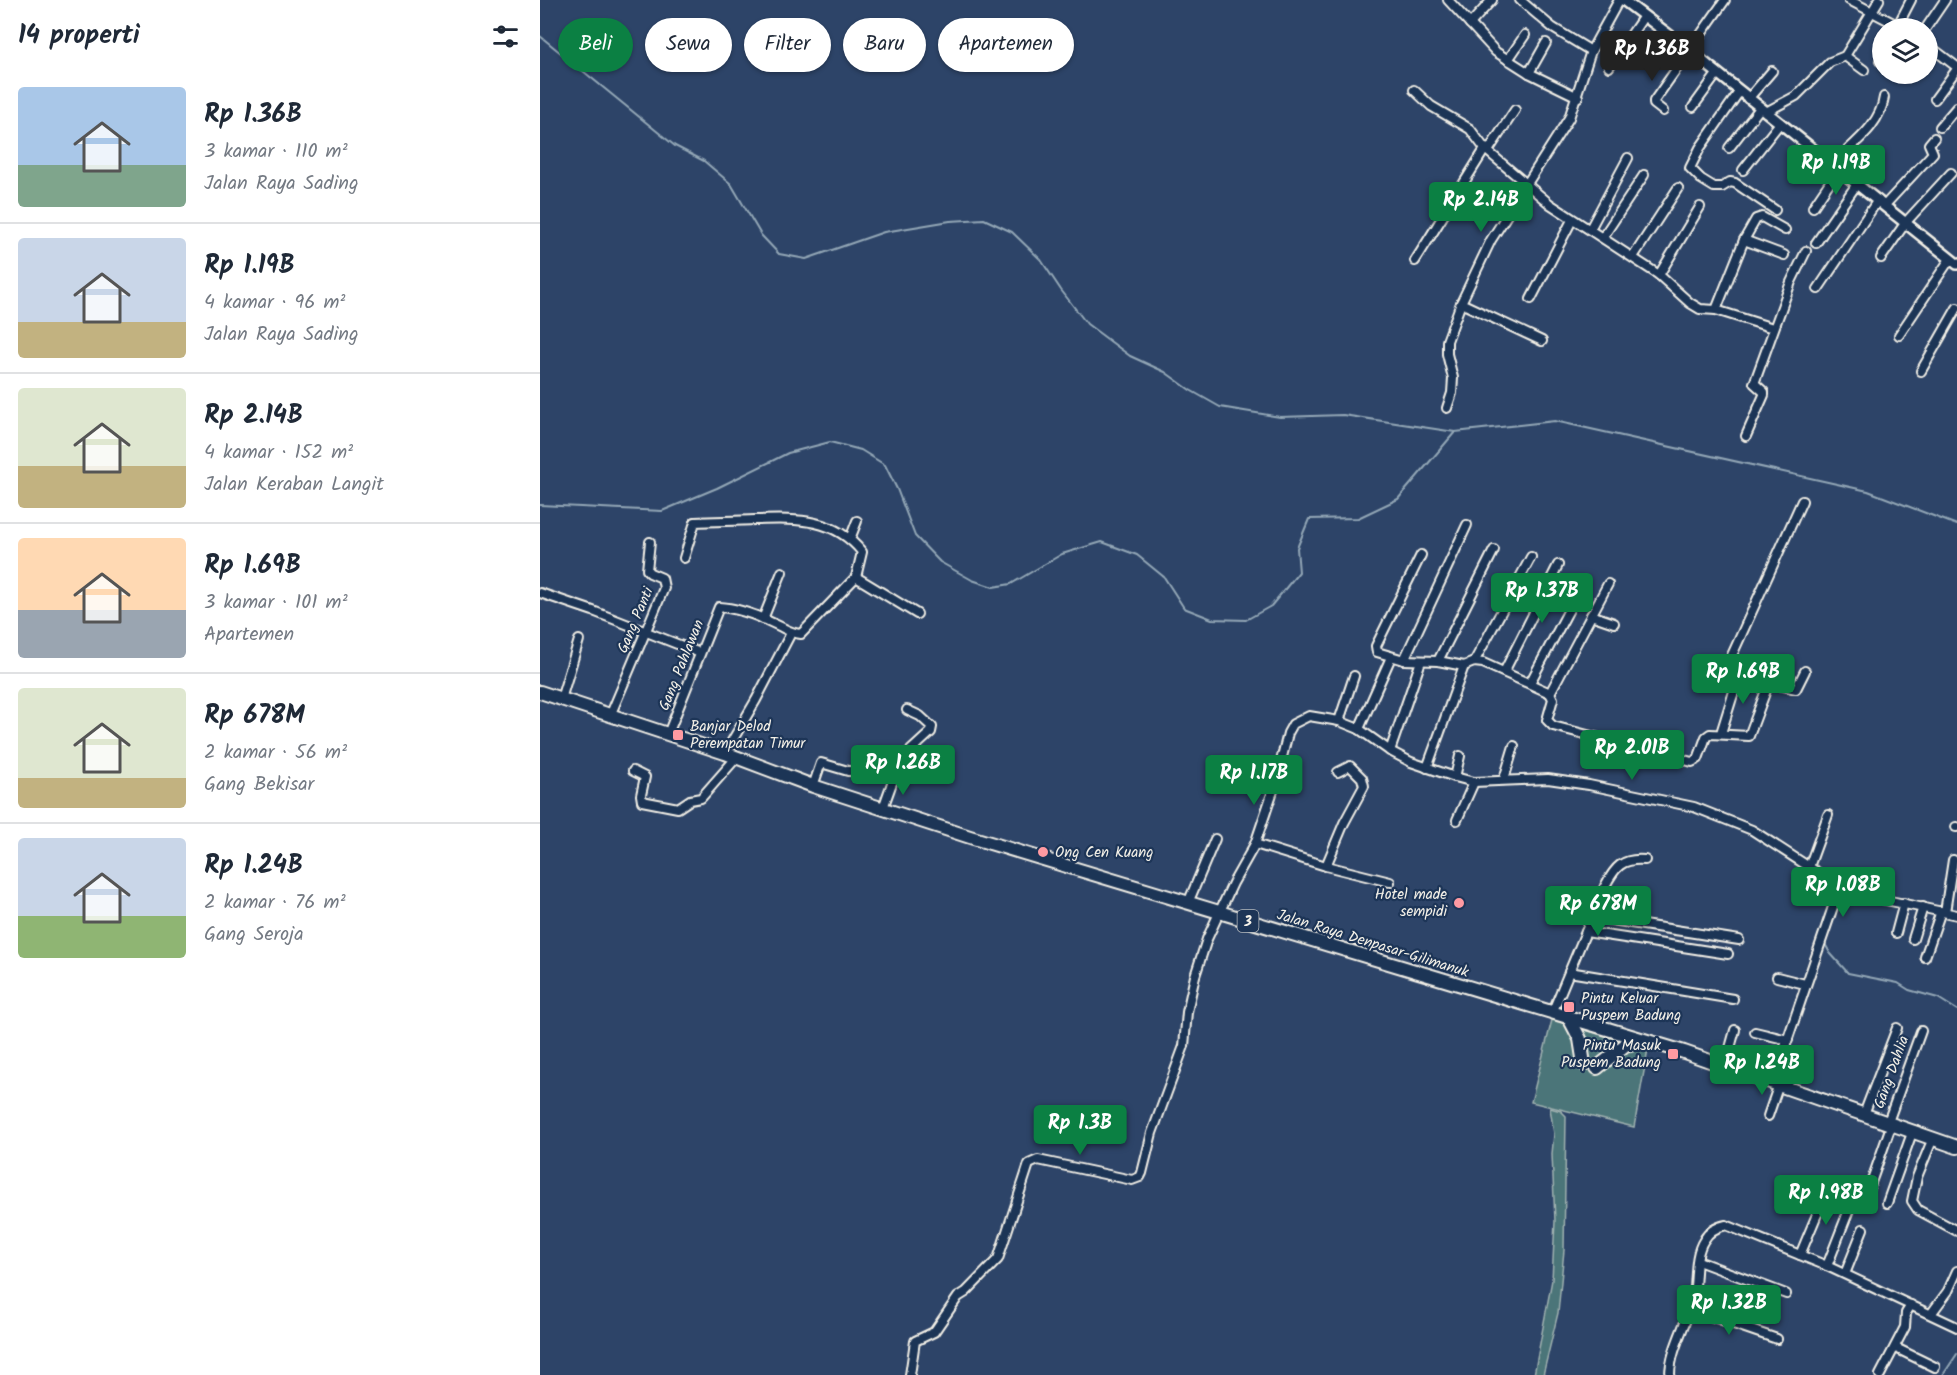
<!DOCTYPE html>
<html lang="id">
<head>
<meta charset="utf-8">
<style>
  :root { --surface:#fff; --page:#f2f2f3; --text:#1f2937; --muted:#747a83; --line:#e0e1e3; --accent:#0b8043 }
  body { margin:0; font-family:Kalam,sans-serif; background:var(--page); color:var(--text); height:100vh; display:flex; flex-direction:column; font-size:22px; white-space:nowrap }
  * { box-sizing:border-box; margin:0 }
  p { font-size:20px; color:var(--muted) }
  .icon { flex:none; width:33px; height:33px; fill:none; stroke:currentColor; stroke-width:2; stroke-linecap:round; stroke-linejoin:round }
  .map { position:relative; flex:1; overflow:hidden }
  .side { display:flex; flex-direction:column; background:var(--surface); width:540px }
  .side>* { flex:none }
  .banner { position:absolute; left:18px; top:18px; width:570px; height:54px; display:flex; gap:12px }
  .fabs { position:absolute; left:1332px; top:18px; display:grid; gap:12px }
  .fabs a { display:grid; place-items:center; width:66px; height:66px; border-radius:50%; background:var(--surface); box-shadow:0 2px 4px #0004; font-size:30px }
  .price { position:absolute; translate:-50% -51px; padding:0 14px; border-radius:6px; background:var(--accent); color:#fff; font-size:20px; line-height:39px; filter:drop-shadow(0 2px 3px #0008) }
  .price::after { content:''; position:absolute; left:50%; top:36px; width:18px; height:14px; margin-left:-9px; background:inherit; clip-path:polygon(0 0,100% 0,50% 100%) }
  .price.active { background:#222; color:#fff }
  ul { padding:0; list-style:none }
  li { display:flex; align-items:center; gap:18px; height:150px; padding:0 18px }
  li+li { border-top:2px solid var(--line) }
  li span { display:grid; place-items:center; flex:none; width:168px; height:120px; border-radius:6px; color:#555 }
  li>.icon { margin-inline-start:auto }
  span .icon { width:72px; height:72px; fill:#fffc; stroke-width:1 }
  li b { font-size:26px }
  h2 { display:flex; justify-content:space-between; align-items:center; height:72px; padding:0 18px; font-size:26px }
  .chip { padding:0 21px; border-radius:27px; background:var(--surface); box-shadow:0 2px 4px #0004; font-size:21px; line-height:54px }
  .chip.active { background:var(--accent); color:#fff }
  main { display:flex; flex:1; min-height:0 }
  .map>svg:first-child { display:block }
  .green { fill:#4b7479; stroke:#a0b2b0; stroke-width:1.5 }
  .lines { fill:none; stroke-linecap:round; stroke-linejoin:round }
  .stream { stroke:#93a7b6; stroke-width:2 }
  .minor-casing { stroke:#f4f1e8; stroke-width:12 }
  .tertiary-casing { stroke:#f4f1e8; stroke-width:14 }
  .trunk-casing { stroke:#f4f1e8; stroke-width:16 }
  .minor { stroke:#1d3557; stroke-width:8 }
  .tertiary { stroke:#1d3557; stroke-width:9 }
  .trunk { stroke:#1d3557; stroke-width:12 }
  .poi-dot { fill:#ff9aa2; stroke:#1d3557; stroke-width:2 }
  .labels { text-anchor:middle; stroke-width:4.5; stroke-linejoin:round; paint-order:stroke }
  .shield { fill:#1d3557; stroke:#b4b9bc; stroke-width:1.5 }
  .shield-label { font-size:14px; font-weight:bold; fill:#f4f1e8 }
  .street-label { font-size:15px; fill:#f4f1e8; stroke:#1d3557 }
  .poi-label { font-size:15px; fill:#f4f1e8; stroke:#1d3557; text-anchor:start }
</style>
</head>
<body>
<main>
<section class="side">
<h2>14 properti<svg class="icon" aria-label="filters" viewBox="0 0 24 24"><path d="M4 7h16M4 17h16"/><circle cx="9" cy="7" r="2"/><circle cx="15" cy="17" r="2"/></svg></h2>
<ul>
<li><span style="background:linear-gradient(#a9c7e8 65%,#7fa58c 0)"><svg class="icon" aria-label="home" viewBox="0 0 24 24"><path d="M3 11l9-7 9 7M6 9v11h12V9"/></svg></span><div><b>Rp 1.36B</b><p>3 kamar · 110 m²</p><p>Jalan Raya Sading</p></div></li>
<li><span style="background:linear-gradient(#c9d6e8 70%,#c2b280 0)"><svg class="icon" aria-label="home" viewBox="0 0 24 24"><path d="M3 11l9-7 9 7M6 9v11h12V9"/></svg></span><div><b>Rp 1.19B</b><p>4 kamar · 96 m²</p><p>Jalan Raya Sading</p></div></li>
<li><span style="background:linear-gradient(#dfe7d0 65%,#c2b280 0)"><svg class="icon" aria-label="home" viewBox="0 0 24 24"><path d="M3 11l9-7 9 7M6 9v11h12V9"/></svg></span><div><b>Rp 2.14B</b><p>4 kamar · 152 m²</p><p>Jalan Keraban Langit</p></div></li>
<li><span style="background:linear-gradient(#ffd9b3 60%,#9aa5b1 0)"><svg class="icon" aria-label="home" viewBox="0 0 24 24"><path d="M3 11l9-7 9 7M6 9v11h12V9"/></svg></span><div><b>Rp 1.69B</b><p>3 kamar · 101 m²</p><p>Apartemen</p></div></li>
<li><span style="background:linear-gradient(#dfe7d0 75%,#c2b280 0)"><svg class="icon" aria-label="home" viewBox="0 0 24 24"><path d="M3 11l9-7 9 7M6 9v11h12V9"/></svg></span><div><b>Rp 678M</b><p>2 kamar · 56 m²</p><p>Gang Bekisar</p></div></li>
<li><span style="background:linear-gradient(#c9d6e8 65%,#8fb573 0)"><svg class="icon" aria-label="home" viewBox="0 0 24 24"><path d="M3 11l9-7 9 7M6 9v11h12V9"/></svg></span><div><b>Rp 1.24B</b><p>2 kamar · 76 m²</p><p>Gang Seroja</p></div></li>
</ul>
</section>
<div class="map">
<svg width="1417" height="1375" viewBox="0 0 1417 1375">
  <rect width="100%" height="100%" fill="#2d4468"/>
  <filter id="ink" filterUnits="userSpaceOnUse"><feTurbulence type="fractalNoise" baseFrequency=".0167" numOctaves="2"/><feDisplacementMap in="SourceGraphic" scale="12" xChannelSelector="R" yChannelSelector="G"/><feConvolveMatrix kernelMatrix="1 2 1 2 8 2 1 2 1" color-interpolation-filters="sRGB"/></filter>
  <g filter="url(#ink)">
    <!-- green -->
    <g class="green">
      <polygon points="1012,1020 1108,1049 1094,1127 991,1102"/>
      <polygon points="1010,1108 1021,1111 1026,1116 1024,1250 1018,1313 1003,1375 994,1375 1012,1280 1015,1221 1012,1154 1014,1134"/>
    </g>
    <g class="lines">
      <!-- stream -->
      <g class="stream">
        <polyline points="0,36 135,146 164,161 191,184 221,235 239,254 266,259 344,232 410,221 444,219 472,232 501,260 521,290 547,324 590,356 625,372 650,390 680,407 740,417 803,415 915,432 1015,421 1328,491 1417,525"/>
        <polyline points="0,505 122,511 177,488 248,453 290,442 321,450 345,465 357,489 375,536 400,562 432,580 453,587 471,584 522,554 562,542 597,555 624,577 644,608 672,619 706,620 731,606 759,572 757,548 769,519 818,518 858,499 915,432"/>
        <polyline points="1284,942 1290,953 1308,973 1358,983 1369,990 1398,998 1417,1010"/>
        <polyline points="1403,1375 1417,1354"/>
      </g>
      <defs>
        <g id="minor">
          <polyline points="908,0 956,52 989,73 1038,97"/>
          <polyline points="980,0 1013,28 1051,51"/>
          <polyline points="1309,0 1363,28"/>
          <polyline points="930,24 952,0"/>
          <polyline points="1358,25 1371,0"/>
          <polyline points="1386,28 1405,0"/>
          <polyline points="1388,45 1417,67"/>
          <polyline points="1305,56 1324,70"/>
          <polyline points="968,60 985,35"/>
          <polyline points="1340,61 1342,57"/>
          <polyline points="1069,67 1104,16"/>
          <polyline points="989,73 1006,43"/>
          <polyline points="874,90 891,106 930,129 945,149 1010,204 1119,275 1150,303 1160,309 1176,310 1233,328"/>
          <polyline points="1199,92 1160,148 1150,168 1161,179 1174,187 1182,187 1190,182 1195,183 1235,210"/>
          <polyline points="1208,99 1232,71"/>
          <polyline points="1395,99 1417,69"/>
          <polyline points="1153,107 1177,74"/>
          <polyline points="1123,111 1114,104 1114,101 1185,0"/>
          <polyline points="1226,112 1256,96 1290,62 1305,56 1339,0"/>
          <polyline points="1400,127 1417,107"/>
          <polyline points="1189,148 1220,108"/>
          <polyline points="948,151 975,110"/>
          <path d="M1292 165C1311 145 1340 127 1344 97"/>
          <polyline points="1203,170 1240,123"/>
          <polyline points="1345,205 1393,153 1389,144 1394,138"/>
          <polyline points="1273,207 1298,170"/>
          <polyline points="1050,229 1088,158"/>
          <polyline points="1063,237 1104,175"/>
          <polyline points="1204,240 1244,255"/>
          <polyline points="1276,243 1317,184"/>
          <polyline points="1093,257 1138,188"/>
          <polyline points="1341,258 1366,222 1411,173"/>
          <polyline points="875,261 945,149"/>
          <polyline points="1119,275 1160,207"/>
          <polyline points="1278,289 1338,200"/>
          <polyline points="991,299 1032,220"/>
          <polyline points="921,303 1002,341"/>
          <polyline points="1176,310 1204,240 1216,219 1222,217 1245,230"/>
          <polyline points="1359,335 1410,259"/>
          <polyline points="1381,371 1417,308"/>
          <polyline points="907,408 912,393 913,378 907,354 907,341 921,303 951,240 1029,118 1051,51 1079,0"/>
          <polyline points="1206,436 1224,395 1224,392 1214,383 1215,381 1251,282 1266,251"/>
          <polyline points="310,539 317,521"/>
          <polyline points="881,555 836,646 837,652 864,660 898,661 924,666 934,662 943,663 1010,693 1068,584"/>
          <polyline points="316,577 377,614"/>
          <polyline points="0,593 53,611 160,653"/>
          <polyline points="1051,615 1074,623"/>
          <polyline points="223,619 242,572"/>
          <polyline points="864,660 927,525"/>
          <polyline points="898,661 954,550"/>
          <polyline points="934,662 991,557"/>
          <polyline points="964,672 1018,565"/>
          <polyline points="990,683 1042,585"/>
          <polyline points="1010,693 1013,699 1007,720 1013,726 1152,762 1158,759 1166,737 1170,734 1209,736 1228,685 1230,683 1256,689 1265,671"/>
          <polyline points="21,699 39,640"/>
          <polyline points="70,716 124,588 122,578 110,573 107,570 110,542"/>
          <polyline points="799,721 814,676"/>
          <polyline points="819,729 851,657"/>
          <polyline points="1181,733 1201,669 1188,664 1262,501"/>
          <path d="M128 734 179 607C199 608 221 617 239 626 247 630 251 633 261 634L316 577 322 552C294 517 256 519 215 520 195 521 175 521 155 522L144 558"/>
          <polyline points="850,751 881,661"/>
          <polyline points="185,753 216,700 251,633"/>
          <polyline points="887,768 924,666"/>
          <polyline points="93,771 105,777 101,795 102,801 138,808 150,800 161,798 197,757"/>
          <polyline points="915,777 920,756"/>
          <polyline points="964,779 974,746"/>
          <polyline points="273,786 281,763 308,771 338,771 355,774"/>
          <polyline points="343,808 357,769 367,754 391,732 392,727 380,716 367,710"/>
          <polyline points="917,820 934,782"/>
          <polyline points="1416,827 1417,827"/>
          <polyline points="715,844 786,866 850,882"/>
          <polyline points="786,866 804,823 824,786 822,778 810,766 798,772"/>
          <polyline points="1269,867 1288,815"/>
          <polyline points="648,903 675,839"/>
          <polyline points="1405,912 1413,860"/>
          <polyline points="1052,917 1199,940"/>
          <polyline points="1046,932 1188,954"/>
          <polyline points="1356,933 1364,903"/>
          <polyline points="1373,939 1383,907"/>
          <polyline points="1385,957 1401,911"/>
          <polyline points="1029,972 1193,999"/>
          <polyline points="1237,977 1265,984"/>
          <path d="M1012 1013 1065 886C1075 867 1082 858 1105 860"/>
          <polyline points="1215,1032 1248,1040"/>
          <polyline points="1185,1066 1195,1030"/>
          <polyline points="1233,1082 1295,901 1310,889"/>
          <polyline points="1324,1114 1357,1028"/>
          <polyline points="1228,1116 1239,1084"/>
          <polyline points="1348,1122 1381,1031"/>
          <polyline points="1393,1138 1377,1177 1372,1201 1378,1210 1417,1231"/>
          <polyline points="1347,1203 1373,1130"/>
          <polyline points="1260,1255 1288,1188"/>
          <polyline points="1158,1261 1246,1294"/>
          <polyline points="1287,1266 1314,1197 1324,1197 1327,1194 1352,1123"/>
          <polyline points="1305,1274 1323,1229"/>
          <polyline points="1150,1309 1237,1339"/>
          <polyline points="1391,1314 1408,1291 1417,1271"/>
          <polyline points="1356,1348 1395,1367"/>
          <polyline points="370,1375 375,1341 394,1332 418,1297 426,1292 458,1259 489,1164 498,1160 592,1180 600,1177 602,1173 612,1133 644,1046 647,1012 655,976 667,939 693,883 715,844 735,785 748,733 753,724 769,716 799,721 819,729 850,751 871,762 915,777 934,782 1008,779 1049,785 1154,807 1212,830 1297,885 1341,899 1417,915"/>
          <path d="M1130 1375C1130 1349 1148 1322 1154 1295 1157 1278 1154 1255 1164 1240 1169 1231 1176 1227 1186 1225L1287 1266 1417 1327"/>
          <polyline points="1340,1375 1365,1327 1366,1313 1371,1305"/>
        </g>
        <polyline id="tertiary" points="1083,0 1136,40 1417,264"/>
        <g id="trunk">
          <polyline points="0,692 185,753 273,786 430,837 1144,1052 1417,1147"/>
          <polyline points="1029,1018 1040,1039 1044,1064"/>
          <polyline points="1057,1068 1085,1045 1102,1041"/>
        </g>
      </defs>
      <!-- minor casing -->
      <use href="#minor" class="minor-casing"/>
      <!-- tertiary casing -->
      <use href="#tertiary" class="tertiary-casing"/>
      <!-- trunk casing -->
      <use href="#trunk" class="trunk-casing"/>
      <!-- minor -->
      <use href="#minor" class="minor"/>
      <!-- tertiary -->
      <use href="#tertiary" class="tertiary"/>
      <!-- trunk -->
      <use href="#trunk" class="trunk"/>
    </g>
  </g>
  <!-- markers -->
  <g class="poi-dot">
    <rect x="132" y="729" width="12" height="12" rx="3"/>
    <circle cx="503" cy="852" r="6"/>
    <circle cx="919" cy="903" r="6"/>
    <rect x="1023" y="1001" width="12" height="12" rx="3"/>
    <rect x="1127" y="1048" width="12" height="12" rx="3"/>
  </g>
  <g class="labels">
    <!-- shield labels -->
    <rect class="shield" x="697.5" y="910" width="21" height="22" rx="4.5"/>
    <g class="shield-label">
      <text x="708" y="926">3</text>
    </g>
    <!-- street labels -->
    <g class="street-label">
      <text transform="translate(95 620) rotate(-67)" y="5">Gang Panti</text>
      <text transform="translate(141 665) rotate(-68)" y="5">Gang Pahlawan</text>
      <text transform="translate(833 943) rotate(17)" y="5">Jalan Raya Denpasar-Gilimanuk</text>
      <text transform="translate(1351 1072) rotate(-70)" y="5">Gang Dahlia</text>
    </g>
    <!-- poi labels -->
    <g class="poi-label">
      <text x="150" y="731">Banjar Delod<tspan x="150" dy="17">Perempatan Timur</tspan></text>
      <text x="515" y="857">Ong Cen Kuang</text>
      <text x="907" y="899" text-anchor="end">Hotel made<tspan x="907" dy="17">sempidi</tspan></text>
      <text x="1041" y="1003">Pintu Keluar<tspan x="1041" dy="17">Puspem Badung</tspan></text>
      <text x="1121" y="1050" text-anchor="end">Pintu Masuk<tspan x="1121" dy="17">Puspem Badung</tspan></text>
    </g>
  </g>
</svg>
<div class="fabs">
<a><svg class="icon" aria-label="layers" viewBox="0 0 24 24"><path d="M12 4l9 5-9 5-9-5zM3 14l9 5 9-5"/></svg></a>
</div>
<b class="price active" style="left:1112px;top:82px">Rp 1.36B</b>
<b class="price" style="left:1296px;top:196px">Rp 1.19B</b>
<b class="price" style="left:941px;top:233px">Rp 2.14B</b>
<b class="price" style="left:1002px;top:624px">Rp 1.37B</b>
<b class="price" style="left:1203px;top:705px">Rp 1.69B</b>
<b class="price" style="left:1092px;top:781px">Rp 2.01B</b>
<b class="price" style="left:363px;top:796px">Rp 1.26B</b>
<b class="price" style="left:714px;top:806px">Rp 1.17B</b>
<b class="price" style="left:1303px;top:918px">Rp 1.08B</b>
<b class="price" style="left:1058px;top:937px">Rp 678M</b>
<b class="price" style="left:1222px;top:1096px">Rp 1.24B</b>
<b class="price" style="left:540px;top:1156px">Rp 1.3B</b>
<b class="price" style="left:1286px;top:1226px">Rp 1.98B</b>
<b class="price" style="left:1189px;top:1336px">Rp 1.32B</b>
<div class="banner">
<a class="chip active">Beli</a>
<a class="chip">Sewa</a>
<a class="chip">Filter</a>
<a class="chip">Baru</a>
<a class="chip">Apartemen</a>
</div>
</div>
</main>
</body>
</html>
